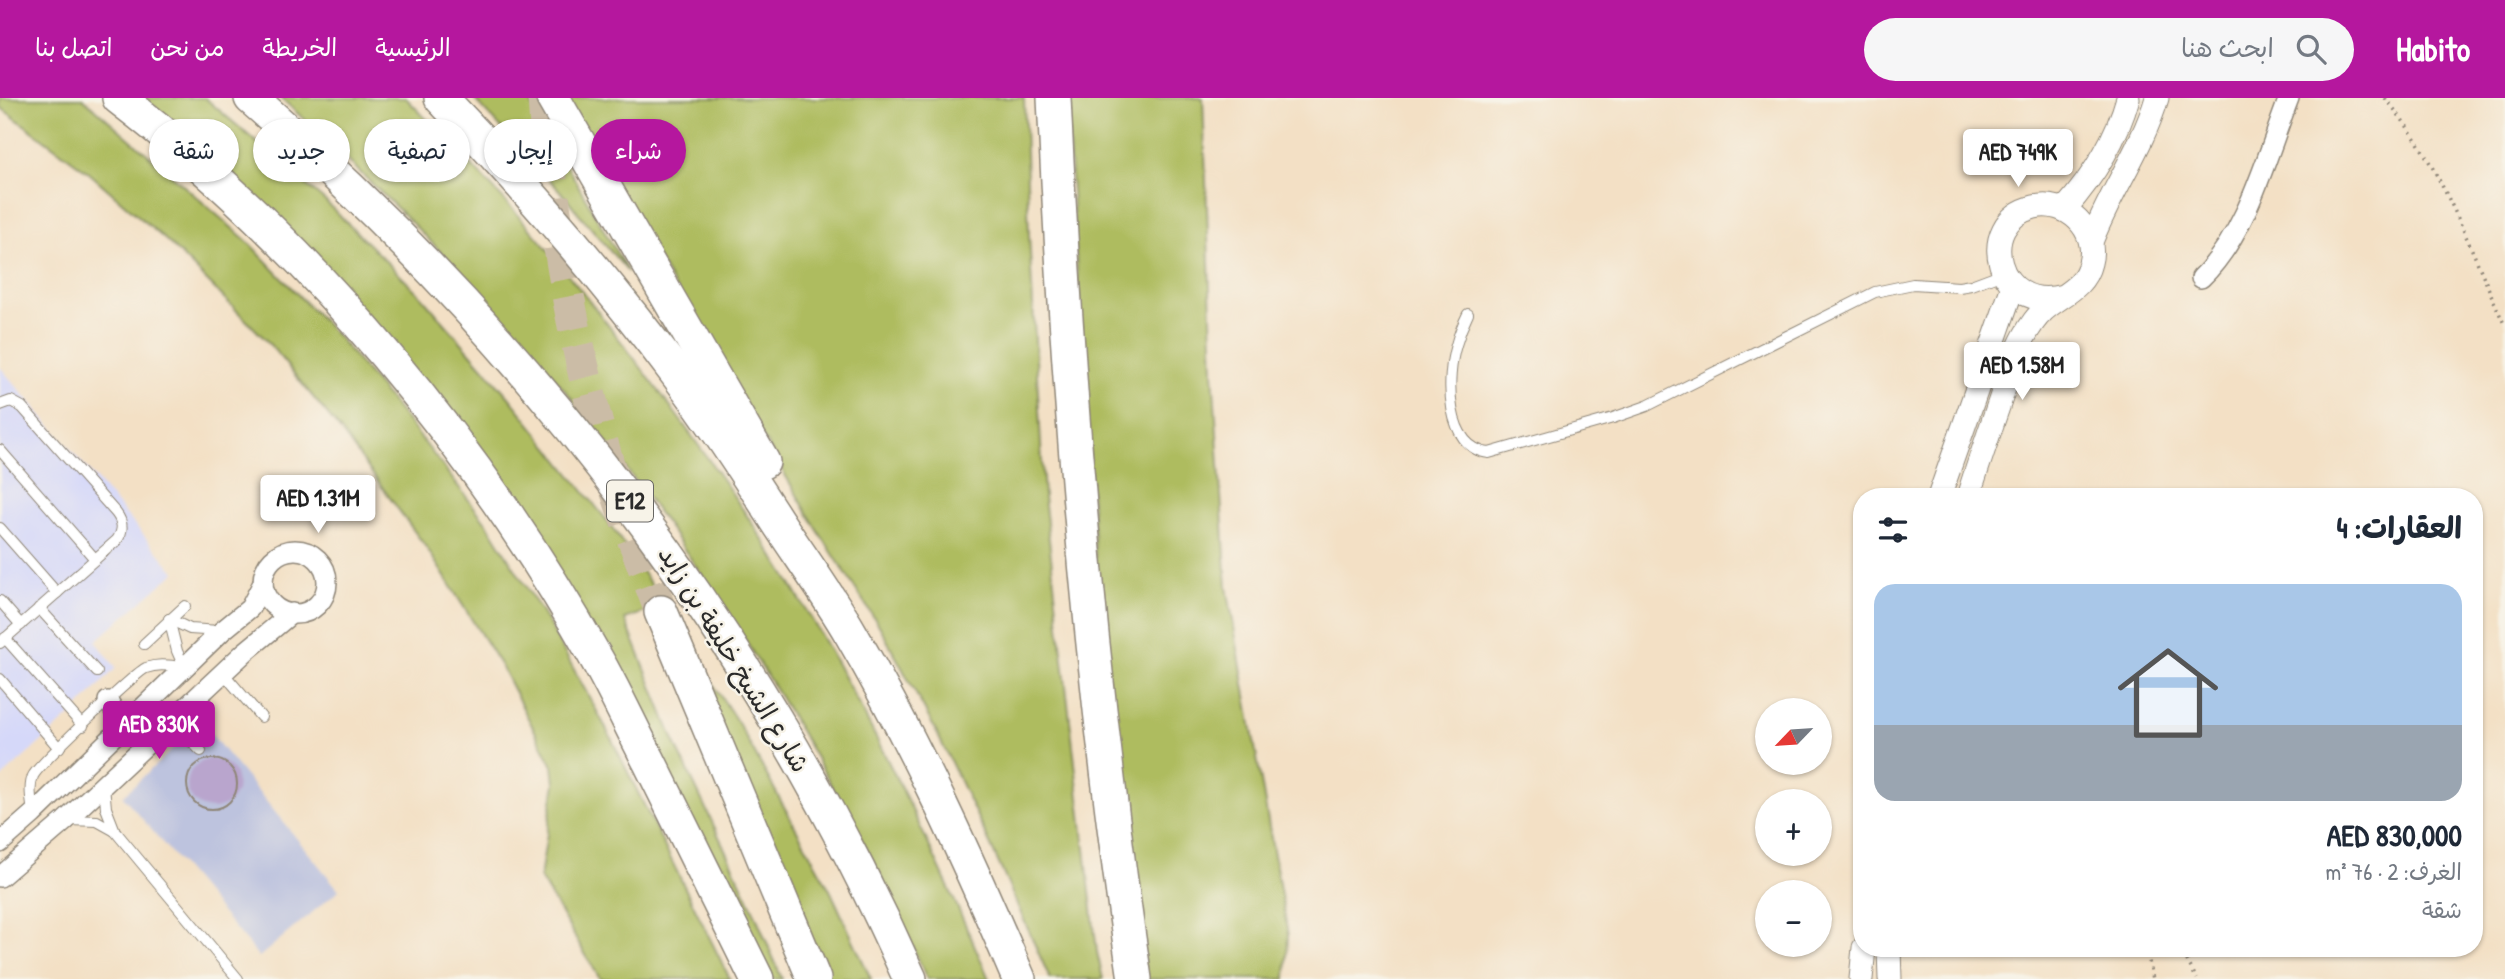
<!DOCTYPE html>
<html lang="ar">
<head>
<meta charset="utf-8">
<style>
  :root { --surface:#fff; --page:#f6f6f7; --text:#1f2937; --muted:#747a83; --accent:#b5179e }
  body { margin:0; font-family:"Patrick Hand","Playpen Sans Arabic",sans-serif; background:var(--page); color:var(--text); direction:rtl; height:100vh; display:flex; flex-direction:column; font-size:26px; white-space:nowrap }
  * { box-sizing:border-box; margin:0 }
  p { font-size:23px; color:var(--muted) }
  .icon { flex:none; width:38px; height:38px; fill:none; stroke:currentColor; stroke-width:2; stroke-linecap:round; stroke-linejoin:round }
  .map { position:relative; flex:1; overflow:hidden; direction:ltr }
  .side { position:absolute; left:1853px; top:390px; width:630px; height:469px; display:flex; flex-direction:column; background:var(--surface); border-radius:28px; box-shadow:0 2px 5px #0004; direction:rtl }
  .side>* { flex:none }
  .guide { position:absolute; left:21px; top:21px; width:665px; height:63px; direction:rtl; display:flex; gap:14px }
  .needle { width:46px; rotate:245deg }
  .tools { position:absolute; left:1755px; top:600px; display:grid; gap:14px }
  .tools a { display:grid; place-items:center; width:77px; height:77px; border-radius:50%; background:var(--surface); box-shadow:0 2px 5px #0004; font-size:35px }
  .price { position:absolute; translate:-50% -60px; padding:0 16px; border-radius:7px; background:#fff; color:#222; font-size:23px; line-height:46px; filter:drop-shadow(0 2px 4px #0008) }
  .price::after { content:''; position:absolute; left:50%; top:42px; width:21px; height:16px; margin-left:-10px; background:inherit; clip-path:polygon(0 0,100% 0,50% 100%) }
  .price.active { background:var(--accent); color:#fff }
  ul { padding:0; list-style:none }
  li { display:grid; align-content:center; gap:14px; height:371px; padding:0 21px }
  li span { display:grid; place-items:center; height:217px; border-radius:21px; color:#555 }
  li>.icon { margin-inline-start:auto }
  span .icon { width:126px; height:126px; fill:#fffc; stroke-width:1 }
  li b { font-size:30px }
  h2 { display:flex; justify-content:space-between; align-items:center; height:84px; padding:0 21px; font-size:30px }
  .pill { padding:0 24px; border-radius:32px; background:var(--surface); box-shadow:0 2px 5px #0004; font-size:24px; line-height:63px }
  .pill.active { background:var(--accent); color:#fff }
  header { display:flex; align-items:center; gap:42px; box-sizing:border-box; height:98px; padding:0 35px; background:var(--accent); color:#fff }
  header strong { font-size:33px }
  nav { display:flex; gap:38px; margin-inline-start:auto; font-size:24px }
  .search { width:490px; height:63px; background:var(--page); display:flex; align-items:center; gap:18px; box-sizing:border-box; padding:0 24px; border-radius:38px; color:var(--muted); font-size:26px }
  .map>svg:first-child { display:block }
  .built { fill:#d5d8f9 }
  .industrial { fill:#bdc3de }
  .green { fill:#aebc5e; stroke:#6c7444; stroke-width:2 }
  .building { fill:#b9a5cd }
  .lines { fill:none; stroke-linecap:round; stroke-linejoin:round }
  .motorway-tunnel { stroke:#cbbca6; stroke-width:33; stroke-dasharray:33 17; stroke-linecap:butt }
  .service-casing { stroke:#8f8678; stroke-width:12 }
  .minor-casing { stroke:#8f8678; stroke-width:22 }
  .tertiary-casing { stroke:#8f8678; stroke-width:25 }
  .motorway-casing { stroke:#8f8678; stroke-width:36 }
  .path { stroke:#8f8678; stroke-width:3.5; stroke-dasharray:2 5; stroke-linecap:butt }
  .service { stroke:#fff; stroke-width:10 }
  .minor { stroke:#fff; stroke-width:19 }
  .tertiary { stroke:#fff; stroke-width:23 }
  .motorway { stroke:#fff; stroke-width:33 }
  .labels { text-anchor:middle; stroke-width:5; stroke-linejoin:round; paint-order:stroke }
  .shield { fill:#f7f3e8; stroke:#686764; stroke-width:2 }
  .shield-label { font-size:24px; font-weight:bold; fill:#2b2b2b }
  .street-label { font-size:26px; fill:#2b2b2b; stroke:#f7f3e8 }
</style>
</head>
<body>
<header>
<strong>Habito</strong>
<div class="search"><svg class="icon" aria-label="search" viewBox="0 0 24 24"><circle cx="10" cy="10" r="6"/><path d="M15 15l6 6"/></svg>ابحث هنا</div>
<nav><a>الرئيسية</a><a>الخريطة</a><a>من نحن</a><a>اتصل بنا</a></nav>
</header>
<div class="map">
<svg width="2505" height="881" viewBox="0 0 2505 881">
  <rect width="100%" height="100%" fill="#f7f3e8"/>
  <filter id="ink" filterUnits="userSpaceOnUse"><feTurbulence type="fractalNoise" baseFrequency=".0143" numOctaves="2"/><feDisplacementMap in="SourceGraphic" scale="14" xChannelSelector="R" yChannelSelector="G"/><feConvolveMatrix kernelMatrix="1 2 1 2 8 2 1 2 1" color-interpolation-filters="sRGB"/></filter>
  <filter id="wash" filterUnits="userSpaceOnUse"><feTurbulence type="fractalNoise" baseFrequency=".00686" numOctaves="4" result="noise"/><feDisplacementMap in="SourceGraphic" scale="28" xChannelSelector="R" yChannelSelector="G"/><feGaussianBlur stdDeviation="1.57" result="paint"/><feColorMatrix in="noise" values="0 0 0 0 0 0 0 0 0 0 0 0 0 0 0 0 0 1.4 0 .05"/><feComposite in="paint" operator="in"/></filter>
  <g filter="url(#wash)">
    <rect width="100%" height="100%" fill="#f3e0c5"/>
    <!-- built -->
    <polygon class="built" points="0,269 175,474 96,543 116,570 72,616 0,681"/>
    <!-- industrial -->
    <polygon class="industrial" points="201,624 339,792 259,859 123,698"/>
    <!-- green -->
    <g class="green">
      <polygon points="0,0 83,0 247,143 338,239 410,326 488,427 549,526 606,630 730,881 600,881 540,780 555,685 553,668 501,568 428,452 341,333 267,243 168,144 88,74 0,9"/>
      <polygon points="138,0 205,0 325,103 422,199 508,298 609,425 665,507 625,521 674,643 753,811 782,881 769,881 531,430"/>
      <path d="M281 0H406C459 55 514 109 562 169 660 290 758 422 833 559 891 664 942 771 989 881H927C910 843 893 803 874 765 860 737 844 710 829 683 754 549 669 422 573 302 485 193 384 95 281 0Z"/>
      <polygon points="473,0 528,0 628,174 560,93"/>
      <polygon points="563,0 1024,0 1029,137 1044,399 1097,854 1103,881 1050,881 992,750 936,633 880,529 817,431"/>
      <polygon points="1066,0 1203,0 1213,274 1227,489 1288,837 1286,881 1146,881 1098,504"/>
      <polygon points="670,519 738,625 831,794 871,881 822,881"/>
    </g>
    <g id="blocks">
      <!-- building -->
      <circle class="building" cx="212" cy="686" r="25"/>
    </g>
  </g>
  <g filter="url(#ink)">
    <use href="#blocks" fill-opacity="0" stroke="#8f8678" stroke-width="2"/>
    <g class="lines">
      <!-- motorway-tunnel -->
      <path class="motorway-tunnel" d="M544 0C551 119 572 238 604 352 619 407 641 460 661 514"/>
      <defs>
        <g id="service">
          <path d="M1468 216C1463 226 1459 236 1456 247 1446 279 1445 350 1489 355L1613 320 1647 308 1875 194 1913 186 1959 189 1971 187 2003 175"/>
          <path d="M0 307 11 303 22 309 116 415C123 424 124 432 117 442L0 545"/>
          <polyline points="0,352 95,461"/>
          <polyline points="0,430 57,495"/>
          <polyline points="0,503 21,527"/>
          <polyline points="39,510 97,574"/>
          <polyline points="169,521 190,531 219,533"/>
          <polyline points="169,521 177,553 184,569"/>
          <polyline points="5,540 83,628"/>
          <polyline points="144,546 185,508"/>
          <polyline points="224,576 261,619"/>
          <polyline points="0,581 59,650"/>
          <polyline points="172,624 201,653"/>
          <polyline points="104,687 106,710 115,733"/>
          <path d="M33 716C32 704 28 690 33 678 38 667 135 575 146 570 159 565 171 568 184 569"/>
          <polyline points="69,722 97,723 115,733 238,881"/>
        </g>
        <g id="minor">
          <path d="M2201 180C2247 136 2266 59 2289 0"/>
          <circle cx="295" cy="484" r="32"/>
          <polyline points="108,603 125,629"/>
          <polyline points="0,745 33,716 222,533 250,510 263,485"/>
          <polyline points="0,779 65,723 245,554 292,515"/>
        </g>
        <g id="tertiary">
          <path d="M2064 112C2094 78 2116 43 2128 0"/>
          <path d="M2091 144C2110 94 2142 51 2157 0"/>
          <polyline points="1939,399 2013,188"/>
          <path d="M1968 399C1978 367 1989 335 2000 303 2007 282 2013 259 2024 239 2029 230 2035 220 2043 213 2060 197 2084 191 2090 165 2099 132 2067 101 2034 109 1973 124 1997 217 2063 198"/>
          <polyline points="1889,850 1890,881"/>
          <polyline points="1861,881 1864,850"/>
        </g>
        <g id="motorway">
          <path d="M119 0C311 147 478 350 596 560 615 593 631 629 649 663 685 736 721 808 757 881"/>
          <path d="M251 0C532 244 759 540 910 881"/>
          <path d="M441 0C528 90 608 184 683 284 718 330 749 380 781 429 805 465 830 500 851 536 916 647 969 764 1019 881"/>
          <polyline points="553,0 763,364"/>
          <path d="M1054 0C1067 295 1091 589 1135 881"/>
          <polyline points="661,514 814,881"/>
        </g>
      </defs>
      <!-- service casing -->
      <use href="#service" class="service-casing"/>
      <!-- minor casing -->
      <use href="#minor" class="minor-casing"/>
      <!-- tertiary casing -->
      <use href="#tertiary" class="tertiary-casing"/>
      <!-- motorway casing -->
      <use href="#motorway" class="motorway-casing"/>
      <!-- path -->
      <g class="path">
        <path d="M2385 0C2441 65 2470 151 2505 228"/>
        <polyline points="2146,850 2153,881"/>
        <polyline points="2180,850 2197,881"/>
      </g>
      <!-- service -->
      <use href="#service" class="service"/>
      <!-- minor -->
      <use href="#minor" class="minor"/>
      <!-- tertiary -->
      <use href="#tertiary" class="tertiary"/>
      <!-- motorway -->
      <use href="#motorway" class="motorway"/>
    </g>
  </g>
  <g class="labels">
    <!-- shield labels -->
    <rect class="shield" x="607" y="382.5" width="46" height="41" rx="5"/>
    <g class="shield-label">
      <text x="630" y="411">E12</text>
    </g>
    <!-- street labels -->
    <g class="street-label">
      <text transform="translate(734 561) rotate(58)" y="9">شارع الشيخ خليفة بن زايد</text>
    </g>
  </g>
</svg>
<div class="tools">
<a><svg class="needle" viewBox="-14 -14 28 28"><path d="M0-13l5 13h-10z" fill="#e53935"/><path d="M0 13l5-13h-10z" fill="#747a83"/></svg></a>
<a>+</a>
<a>−</a>
</div>
<b class="price" style="left:2018px;top:91px">AED 749K</b>
<b class="price" style="left:2022px;top:304px">AED 1.58M</b>
<b class="price" style="left:318px;top:437px">AED 1.31M</b>
<b class="price active" style="left:159px;top:663px">AED 830K</b>
<div class="guide">
<a class="pill active">شراء</a>
<a class="pill">إيجار</a>
<a class="pill">تصفية</a>
<a class="pill">جديد</a>
<a class="pill">شقة</a>
</div>
<section class="side">
<h2>العقارات: 4<svg class="icon" aria-label="filters" viewBox="0 0 24 24"><path d="M4 7h16M4 17h16"/><circle cx="9" cy="7" r="2"/><circle cx="15" cy="17" r="2"/></svg></h2>
<ul>
<li><span style="background:linear-gradient(#a9c7e8 65%,#9aa5b1 0)"><svg class="icon" aria-label="home" viewBox="0 0 24 24"><path d="M3 11l9-7 9 7M6 9v11h12V9"/></svg></span><div><b>AED 830,000</b><p>الغرف: 2 · 76 m²</p><p>شقة</p></div></li>
</ul>
</section>
</div>
</body>
</html>
